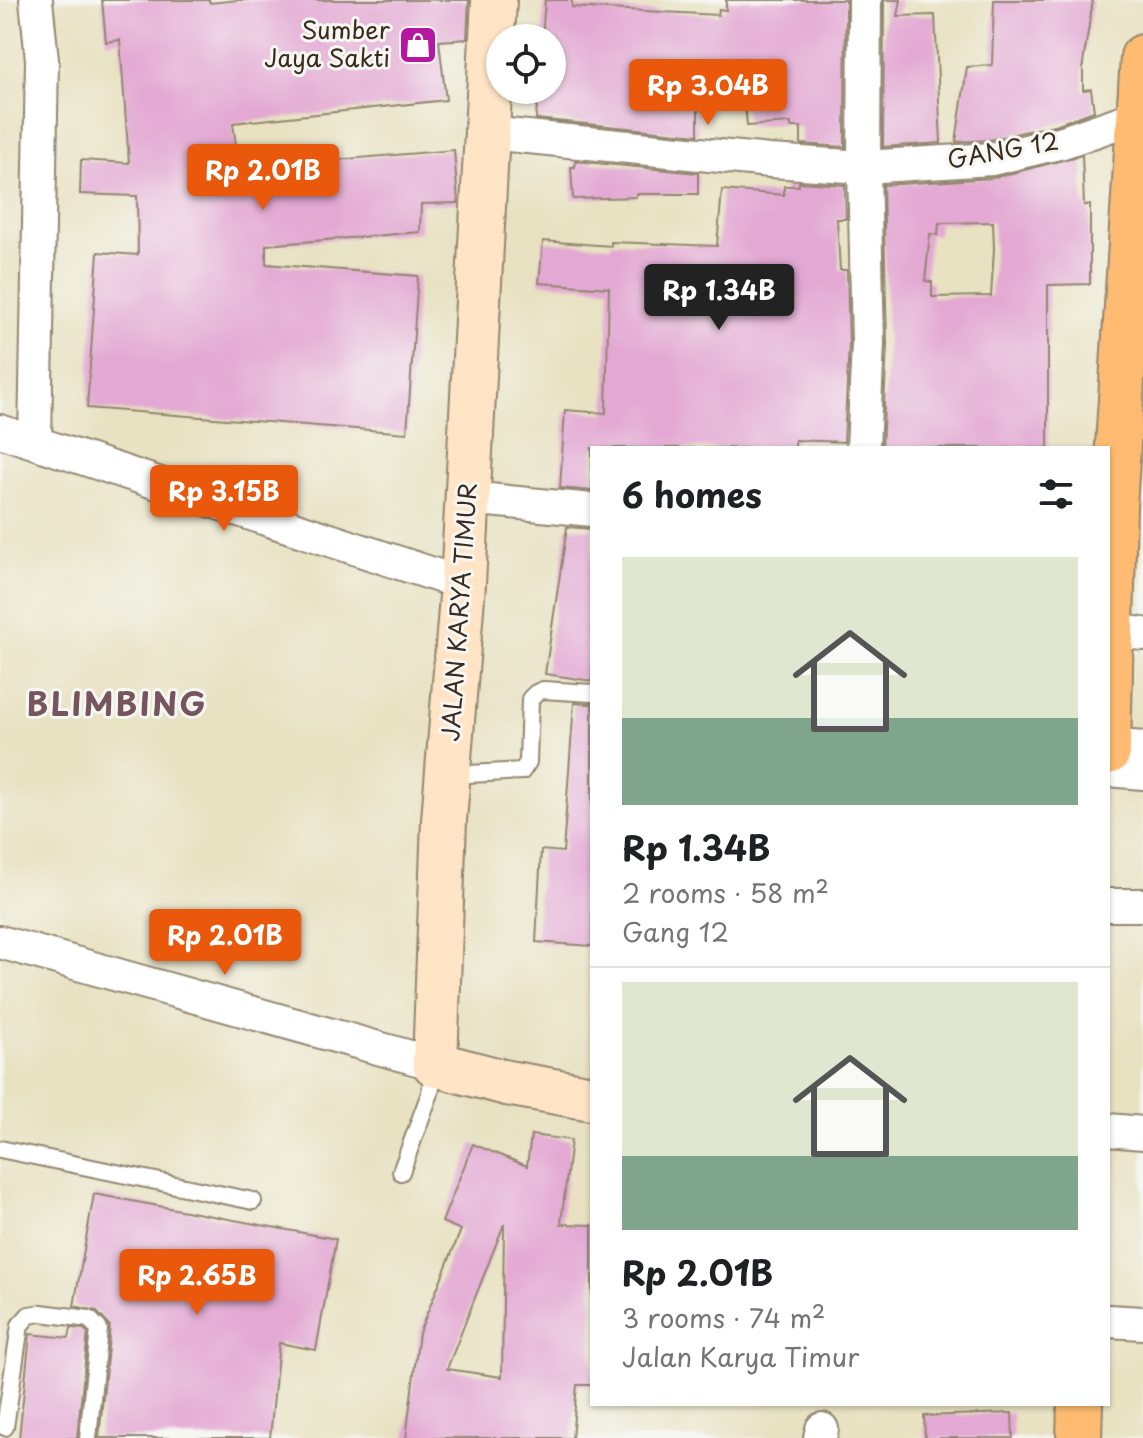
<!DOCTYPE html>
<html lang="en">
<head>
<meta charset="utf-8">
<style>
  :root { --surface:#fff; --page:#f6f6f6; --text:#202124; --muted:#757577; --line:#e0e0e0; --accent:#ea580c }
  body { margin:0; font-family:"Playpen Sans",sans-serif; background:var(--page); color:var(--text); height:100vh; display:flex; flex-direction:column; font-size:30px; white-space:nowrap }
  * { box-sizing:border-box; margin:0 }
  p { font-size:26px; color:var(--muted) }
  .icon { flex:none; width:44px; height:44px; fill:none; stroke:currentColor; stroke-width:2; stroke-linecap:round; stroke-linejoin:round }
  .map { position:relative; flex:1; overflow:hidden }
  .details { position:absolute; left:590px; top:446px; width:520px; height:960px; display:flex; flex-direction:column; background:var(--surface); border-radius:0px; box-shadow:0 2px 6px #0004 }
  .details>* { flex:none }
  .controls { position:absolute; left:486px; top:24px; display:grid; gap:16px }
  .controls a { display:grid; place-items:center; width:80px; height:80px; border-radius:50%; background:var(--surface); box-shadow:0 2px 6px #0004; font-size:40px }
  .price { position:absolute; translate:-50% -68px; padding:0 18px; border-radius:8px; background:var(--accent); color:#fff; font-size:26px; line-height:52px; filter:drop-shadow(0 2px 4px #0008) }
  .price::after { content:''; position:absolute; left:50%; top:48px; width:24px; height:18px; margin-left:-12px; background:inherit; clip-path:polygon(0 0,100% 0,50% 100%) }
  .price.on { background:#222; color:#fff }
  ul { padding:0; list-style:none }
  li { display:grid; align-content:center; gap:16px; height:424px; padding:0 32px }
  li+li { border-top:2px solid var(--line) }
  li span { display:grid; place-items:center; height:248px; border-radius:0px; color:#555 }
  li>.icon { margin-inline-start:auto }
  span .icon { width:144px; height:144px; fill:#fffc; stroke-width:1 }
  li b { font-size:34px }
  h2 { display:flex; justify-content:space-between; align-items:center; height:96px; padding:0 32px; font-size:34px }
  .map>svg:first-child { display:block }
  .building { fill:#e3a8d3; fill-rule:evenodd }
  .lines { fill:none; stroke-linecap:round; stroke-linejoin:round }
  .lane-casing { stroke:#928670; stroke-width:20 }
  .street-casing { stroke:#928670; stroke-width:36 }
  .secondary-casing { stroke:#928670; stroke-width:48 }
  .primary-casing { stroke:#928670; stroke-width:48 }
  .lane { stroke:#fff; stroke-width:16 }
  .street { stroke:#fff; stroke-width:32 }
  .secondary { stroke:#ffe4c6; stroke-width:44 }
  .primary { stroke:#febb71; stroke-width:44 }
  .labels { text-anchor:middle; stroke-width:6; stroke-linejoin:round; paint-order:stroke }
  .poi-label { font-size:24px; fill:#3b2a1e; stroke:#f6f6f2; text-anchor:end }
  .street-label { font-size:24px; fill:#3b2a1e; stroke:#f6f6f2 }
  .district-label { font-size:32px; font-weight:bold; letter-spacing:2px; fill:#76565d; stroke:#f6f6f2 }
</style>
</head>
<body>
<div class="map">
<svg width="1143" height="1438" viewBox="0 0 1143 1438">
  <rect width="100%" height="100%" fill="#f6f6f2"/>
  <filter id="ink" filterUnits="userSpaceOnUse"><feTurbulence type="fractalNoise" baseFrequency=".0125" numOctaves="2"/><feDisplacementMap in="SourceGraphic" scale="16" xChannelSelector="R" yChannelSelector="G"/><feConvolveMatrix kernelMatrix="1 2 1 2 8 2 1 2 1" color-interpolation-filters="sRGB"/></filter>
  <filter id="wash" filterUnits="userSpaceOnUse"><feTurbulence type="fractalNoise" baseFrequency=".006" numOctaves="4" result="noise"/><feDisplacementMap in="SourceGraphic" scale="32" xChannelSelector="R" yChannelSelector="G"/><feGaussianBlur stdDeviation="1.8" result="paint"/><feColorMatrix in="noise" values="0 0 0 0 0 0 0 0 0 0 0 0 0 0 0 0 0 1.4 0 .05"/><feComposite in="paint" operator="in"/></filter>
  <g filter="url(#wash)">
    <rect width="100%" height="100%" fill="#e8e2c2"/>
    <g id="blocks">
      <!-- building -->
      <g class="building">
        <polygon points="102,0 209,0 210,3 238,0 469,0 467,39 439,41 446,100 233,123 239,168 454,150 458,203 421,204 420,232 266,245 266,264 418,276 407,433 87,408 98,252 138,255 137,196 80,194 81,160 129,163 120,40 106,42"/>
        <polygon points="545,0 572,0 572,7 718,15 719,9 726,10 726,0 846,0 845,147 801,144 801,127 791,127 791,123 747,126 745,103 698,102 698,135 536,119 538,90 552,90 552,38 542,38"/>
        <polygon points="884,0 901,0 898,16 935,15 941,143 883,147"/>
        <polygon points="994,0 1093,0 1083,63 1083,90 1091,89 1094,111 1058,124 989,140 956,142 967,67 992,65"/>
        <path d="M1082 155 1084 205H1090V284L1048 285V448H882L887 344 883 185 993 178ZM993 222 994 249 991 296 932 297V282L925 281 930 234 938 235 939 223Z"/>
        <polygon points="575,161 698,173 698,194 636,194 636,197 573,199 571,167 575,167"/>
        <polygon points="799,182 845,185 846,219 837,219 840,270 847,270 849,344 844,442 795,440 795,448 592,448 592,491 560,488 565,410 606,413 609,288 539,283 543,241 611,246 611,242 717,246 722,190 784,195 784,186 799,186"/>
        <polygon points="567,527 592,529 592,681 545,674"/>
        <polygon points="574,703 592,704 592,946 536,942 541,850 563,852"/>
        <path d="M531 1135 571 1140 561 1224 592 1225V1385H577L572 1438H406L419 1333 461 1230 442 1222 473 1144 527 1166ZM504 1224 502 1377 447 1369Z"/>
        <polygon points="94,1194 336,1239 316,1350 279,1343 270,1438 99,1438 110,1326 96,1311 74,1306"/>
        <polygon points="71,1328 84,1329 88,1333 77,1438 19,1438 30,1334 69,1338"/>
        <polygon points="1012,1413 1013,1438 925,1438 924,1416"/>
      </g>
    </g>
  </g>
  <g filter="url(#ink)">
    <use href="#blocks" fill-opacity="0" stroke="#928670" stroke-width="2"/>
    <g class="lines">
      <defs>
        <g id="lane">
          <polyline points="451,775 522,771 528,762 530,699 536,693 543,690 592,693"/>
          <polyline points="0,1149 253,1201"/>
          <polyline points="401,1172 430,1093 435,1065"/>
          <polyline points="5,1427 20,1325 29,1315 41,1313 89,1319 99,1329 88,1438"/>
        </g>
        <g id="street">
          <polyline points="487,133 770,161 864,167 992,159 1063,142 1138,116"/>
          <polyline points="0,431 463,584"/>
          <polyline points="35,441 42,60 36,0"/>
          <polyline points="863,448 868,344 864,167 865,0"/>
          <polyline points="468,498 592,510"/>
          <polyline points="1111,630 1143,634"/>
          <polyline points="1109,745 1143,748"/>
          <polyline points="1108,770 1143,773"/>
          <polyline points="1108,905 1143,905"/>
          <polyline points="0,942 435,1064"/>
          <polyline points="1108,1130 1143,1133"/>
          <polyline points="1108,1321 1143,1323"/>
          <polyline points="820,1438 822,1429"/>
        </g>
        <polyline id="secondary" points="494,0 463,584 444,820 435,1064 507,1083 592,1098"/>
        <g id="primary">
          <polyline points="1108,752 1114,507 1143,57"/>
          <polyline points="1079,1438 1080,1404"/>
        </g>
      </defs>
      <!-- lane casing -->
      <use href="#lane" class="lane-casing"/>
      <!-- street casing -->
      <use href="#street" class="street-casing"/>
      <!-- secondary casing -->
      <use href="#secondary" class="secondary-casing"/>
      <!-- primary casing -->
      <use href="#primary" class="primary-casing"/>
      <!-- lane -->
      <use href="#lane" class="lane"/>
      <!-- street -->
      <use href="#street" class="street"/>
      <!-- secondary -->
      <use href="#secondary" class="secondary"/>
      <!-- primary -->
      <use href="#primary" class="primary"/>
    </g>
  </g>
  <!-- icons -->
  <defs>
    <symbol id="shop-square" viewBox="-11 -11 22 22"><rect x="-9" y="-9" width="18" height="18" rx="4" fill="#b5179e" stroke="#f6f6f2"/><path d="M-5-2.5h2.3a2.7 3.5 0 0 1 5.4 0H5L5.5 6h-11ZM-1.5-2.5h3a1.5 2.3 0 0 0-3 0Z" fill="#fff"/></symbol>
  </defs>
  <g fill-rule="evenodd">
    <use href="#shop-square" x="396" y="23" width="44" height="44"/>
  </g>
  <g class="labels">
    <!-- poi labels -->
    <g class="poi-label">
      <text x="390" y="39">Sumber<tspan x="390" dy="28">Jaya Sakti</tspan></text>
    </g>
    <!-- street labels -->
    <g class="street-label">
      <text transform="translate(1003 151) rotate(-10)" y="8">GANG 12</text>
      <text transform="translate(460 612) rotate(-86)" y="8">JALAN KARYA TIMUR</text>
    </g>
    <!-- district labels -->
    <g class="district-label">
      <text x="117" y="716">BLIMBING</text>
    </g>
  </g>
</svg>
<div class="controls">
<a><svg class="icon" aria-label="locate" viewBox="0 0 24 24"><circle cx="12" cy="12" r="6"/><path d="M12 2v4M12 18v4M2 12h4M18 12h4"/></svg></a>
</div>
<b class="price" style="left:708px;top:127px">Rp 3.04B</b>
<b class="price" style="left:263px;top:212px">Rp 2.01B</b>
<b class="price on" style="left:719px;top:332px">Rp 1.34B</b>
<b class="price" style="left:224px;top:533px">Rp 3.15B</b>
<b class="price" style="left:225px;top:977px">Rp 2.01B</b>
<b class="price" style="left:197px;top:1317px">Rp 2.65B</b>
<section class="details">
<h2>6 homes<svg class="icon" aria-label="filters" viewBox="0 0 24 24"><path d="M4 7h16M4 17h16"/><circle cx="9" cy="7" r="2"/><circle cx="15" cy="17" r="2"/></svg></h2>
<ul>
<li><span style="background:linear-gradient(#dfe7d0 65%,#7fa58c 0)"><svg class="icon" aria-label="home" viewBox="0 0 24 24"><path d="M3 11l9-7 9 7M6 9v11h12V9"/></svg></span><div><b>Rp 1.34B</b><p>2 rooms · 58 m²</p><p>Gang 12</p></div></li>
<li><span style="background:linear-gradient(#dfe7d0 70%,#7fa58c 0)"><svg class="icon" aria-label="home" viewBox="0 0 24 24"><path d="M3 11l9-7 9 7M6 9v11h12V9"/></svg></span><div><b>Rp 2.01B</b><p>3 rooms · 74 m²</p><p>Jalan Karya Timur</p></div></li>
</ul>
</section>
</div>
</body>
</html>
